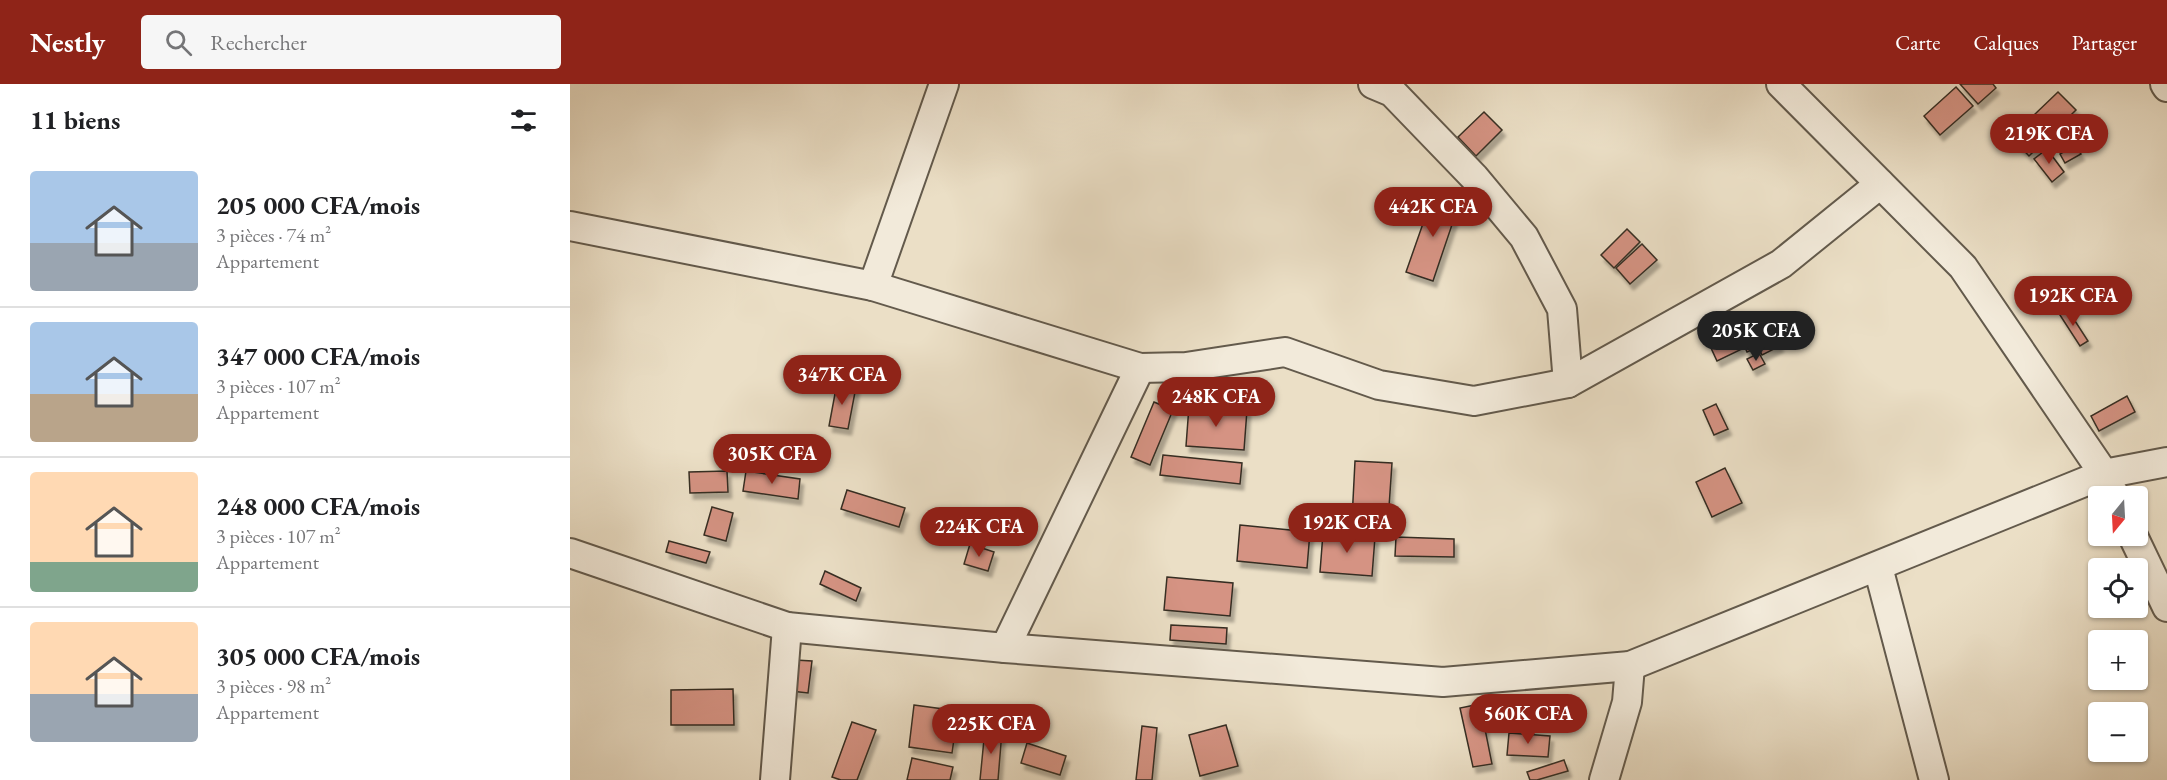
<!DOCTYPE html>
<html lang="fr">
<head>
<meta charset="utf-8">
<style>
  :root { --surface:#fff; --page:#f6f6f6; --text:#202124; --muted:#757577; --line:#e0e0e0; --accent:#8f2418 }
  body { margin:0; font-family:"EB Garamond",serif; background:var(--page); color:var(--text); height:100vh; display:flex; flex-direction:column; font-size:22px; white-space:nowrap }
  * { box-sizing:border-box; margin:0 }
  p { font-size:20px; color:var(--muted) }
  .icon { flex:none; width:33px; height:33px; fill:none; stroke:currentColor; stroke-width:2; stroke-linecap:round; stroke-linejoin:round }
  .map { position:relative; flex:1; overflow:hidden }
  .sheet { display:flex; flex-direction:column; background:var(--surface); width:570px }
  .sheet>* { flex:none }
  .needle { width:39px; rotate:198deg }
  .buttons { position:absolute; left:1518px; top:402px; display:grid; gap:12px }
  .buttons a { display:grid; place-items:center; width:60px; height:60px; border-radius:6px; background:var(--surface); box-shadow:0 2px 4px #0004; font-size:30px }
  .price { position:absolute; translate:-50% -51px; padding:0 14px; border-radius:21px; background:var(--accent); color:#fff; font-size:20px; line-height:39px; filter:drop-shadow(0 2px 3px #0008) }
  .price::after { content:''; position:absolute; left:50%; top:36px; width:18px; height:14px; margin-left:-9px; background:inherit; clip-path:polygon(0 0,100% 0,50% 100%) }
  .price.current { background:#222; color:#fff }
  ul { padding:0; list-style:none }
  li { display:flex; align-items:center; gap:18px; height:150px; padding:0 30px }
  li+li { border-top:2px solid var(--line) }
  li span { display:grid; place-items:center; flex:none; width:168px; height:120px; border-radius:6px; color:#555 }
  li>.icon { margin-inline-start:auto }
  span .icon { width:72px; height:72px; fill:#fffc; stroke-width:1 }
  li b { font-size:26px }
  h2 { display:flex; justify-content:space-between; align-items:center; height:72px; padding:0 30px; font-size:26px }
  header { display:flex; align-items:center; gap:36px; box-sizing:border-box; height:84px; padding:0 30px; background:var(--accent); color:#fff }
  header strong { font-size:28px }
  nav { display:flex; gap:33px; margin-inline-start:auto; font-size:21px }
  .search { width:420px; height:54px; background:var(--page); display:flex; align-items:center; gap:15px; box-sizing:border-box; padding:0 21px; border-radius:6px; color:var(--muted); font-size:22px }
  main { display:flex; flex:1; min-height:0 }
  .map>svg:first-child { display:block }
  .building { fill:#d59383; stroke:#362d23; stroke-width:1.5; filter:url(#shadow) }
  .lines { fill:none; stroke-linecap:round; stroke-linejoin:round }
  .minor-casing { stroke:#635a4c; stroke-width:32 }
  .minor { stroke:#f2eada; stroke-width:28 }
</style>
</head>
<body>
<header>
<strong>Nestly</strong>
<div class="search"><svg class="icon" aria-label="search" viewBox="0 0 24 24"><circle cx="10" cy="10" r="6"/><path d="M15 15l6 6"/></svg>Rechercher</div>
<nav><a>Carte</a><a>Calques</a><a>Partager</a></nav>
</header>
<main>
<section class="sheet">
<h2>11 biens<svg class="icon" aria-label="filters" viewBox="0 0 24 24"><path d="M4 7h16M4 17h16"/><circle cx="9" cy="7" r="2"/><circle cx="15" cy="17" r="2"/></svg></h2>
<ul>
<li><span style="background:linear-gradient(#a9c7e8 60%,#9aa5b1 0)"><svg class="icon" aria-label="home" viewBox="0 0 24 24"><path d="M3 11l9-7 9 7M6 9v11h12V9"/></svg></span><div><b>205 000 CFA/mois</b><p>3 pièces · 74 m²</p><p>Appartement</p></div></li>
<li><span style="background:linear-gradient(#a9c7e8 60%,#b9a48a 0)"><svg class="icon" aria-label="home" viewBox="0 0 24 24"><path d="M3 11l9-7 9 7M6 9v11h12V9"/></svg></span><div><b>347 000 CFA/mois</b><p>3 pièces · 107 m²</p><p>Appartement</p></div></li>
<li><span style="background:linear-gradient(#ffd9b3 75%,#7fa58c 0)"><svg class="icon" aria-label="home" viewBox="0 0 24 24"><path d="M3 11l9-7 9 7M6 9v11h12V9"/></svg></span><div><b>248 000 CFA/mois</b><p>3 pièces · 107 m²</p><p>Appartement</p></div></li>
<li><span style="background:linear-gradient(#ffd9b3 60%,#9aa5b1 0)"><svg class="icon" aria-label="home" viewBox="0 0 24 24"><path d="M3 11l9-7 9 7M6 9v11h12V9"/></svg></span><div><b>305 000 CFA/mois</b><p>3 pièces · 98 m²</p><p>Appartement</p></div></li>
</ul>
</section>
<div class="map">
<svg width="1597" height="696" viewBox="0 0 1597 696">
  <defs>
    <filter id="shadow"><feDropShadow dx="3.5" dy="6" stdDeviation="1.5" flood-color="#0004"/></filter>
  </defs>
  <rect width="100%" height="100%" fill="#ebdfc6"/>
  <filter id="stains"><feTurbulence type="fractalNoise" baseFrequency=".00333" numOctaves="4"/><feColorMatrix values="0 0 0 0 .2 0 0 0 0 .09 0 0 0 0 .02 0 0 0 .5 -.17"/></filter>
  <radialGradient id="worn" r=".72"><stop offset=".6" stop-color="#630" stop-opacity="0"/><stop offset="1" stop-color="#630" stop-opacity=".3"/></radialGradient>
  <!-- building -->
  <g class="building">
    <polygon points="1390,0 1423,0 1426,4 1408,20"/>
    <polygon points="1386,3 1403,22 1370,51 1354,32"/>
    <polygon points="1488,8 1506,26 1459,72 1441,53"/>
    <polygon points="914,28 932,46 906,72 888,53"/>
    <polygon points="1505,61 1511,70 1495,79 1490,70"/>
    <polygon points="1477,65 1494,88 1482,98 1464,75"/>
    <polygon points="863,111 889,120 863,197 836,188"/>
    <polygon points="1057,145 1070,158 1044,184 1031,171"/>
    <polygon points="1072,160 1087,176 1060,200 1046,184"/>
    <polygon points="1534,193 1542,205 1520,219 1512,208"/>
    <polygon points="1496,223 1518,257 1510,262 1488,228"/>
    <polygon points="1197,236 1210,262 1192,271 1179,244"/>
    <polygon points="1178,246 1186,264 1177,268 1169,250"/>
    <polygon points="1166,252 1172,265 1147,277 1141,264"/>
    <polygon points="1189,269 1195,280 1183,286 1177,275"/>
    <polygon points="267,299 286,303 278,345 259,342"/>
    <polygon points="1557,312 1565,328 1529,347 1521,332"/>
    <polygon points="584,318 603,326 580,381 561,373"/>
    <polygon points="1146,320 1158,345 1144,351 1133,326"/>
    <polygon points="619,322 677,326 674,366 616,362"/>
    <polygon points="593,371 672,379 670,400 590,391"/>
    <polygon points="785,377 822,379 818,438 782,436"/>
    <polygon points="1155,384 1172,419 1142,433 1126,398"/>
    <polygon points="157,387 158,408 120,409 119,388"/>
    <polygon points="176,387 230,395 228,415 173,407"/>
    <polygon points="277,406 335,424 329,443 271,425"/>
    <polygon points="142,423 163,429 156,457 134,451"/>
    <polygon points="670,441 740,448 737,484 667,477"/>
    <polygon points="753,449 805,453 802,492 750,488"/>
    <polygon points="826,453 884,455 884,473 825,472"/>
    <polygon points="99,457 140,468 136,479 96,468"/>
    <polygon points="400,460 424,468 418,487 394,480"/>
    <polygon points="255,487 291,504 286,517 250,500"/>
    <polygon points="597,493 663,499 660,532 594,526"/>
    <polygon points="601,541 657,544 656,560 600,556"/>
    <polygon points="225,576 242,577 238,609 221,607"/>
    <polygon points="163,605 164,641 101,641 101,606"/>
    <polygon points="910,620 922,680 903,683 890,624"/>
    <polygon points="344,621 388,627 382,669 339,663"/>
    <polygon points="282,638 306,646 287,696 271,696 262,693"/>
    <polygon points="656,641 668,682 630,692 619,651"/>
    <polygon points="572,642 587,644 582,696 566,696"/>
    <polygon points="415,645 432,647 428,696 410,696"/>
    <polygon points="939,649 980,652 978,673 937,671"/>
    <polygon points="457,659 496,672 490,691 451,679"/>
    <polygon points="342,674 383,683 380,696 337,696"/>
    <polygon points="994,676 998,687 967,696 960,696 957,688"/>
  </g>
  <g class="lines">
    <defs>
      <g id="minor">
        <polyline points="803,0 822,8 904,93 954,153 992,225 998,299"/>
        <polyline points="1595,0 1597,3"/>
        <polyline points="0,142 303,202 374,0"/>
        <polyline points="303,202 570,284 616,283 715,268 809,301 904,317 998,299 1211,180 1310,100"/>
        <polyline points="1545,412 1534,390 1597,378"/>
        <polyline points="1563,452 1597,523"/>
        <polyline points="0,469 217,543 435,564 873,598 1060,582 1534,390 1393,183 1211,0"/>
        <polyline points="1308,483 1364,696"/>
        <polyline points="435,564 570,284"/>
        <polyline points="205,696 217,543"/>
        <polyline points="1034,696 1057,618 1060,582"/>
      </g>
    </defs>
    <!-- minor casing -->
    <use href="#minor" class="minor-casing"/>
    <!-- minor -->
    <use href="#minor" class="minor"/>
  </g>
  <rect width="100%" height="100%" filter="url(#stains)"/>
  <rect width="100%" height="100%" fill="url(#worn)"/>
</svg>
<div class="buttons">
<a><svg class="needle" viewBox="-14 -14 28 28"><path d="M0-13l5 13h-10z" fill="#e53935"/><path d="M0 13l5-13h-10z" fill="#757577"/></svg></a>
<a><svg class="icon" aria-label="locate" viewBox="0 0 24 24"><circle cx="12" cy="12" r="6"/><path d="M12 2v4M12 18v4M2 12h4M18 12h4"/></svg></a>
<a>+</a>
<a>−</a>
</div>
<b class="price" style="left:1479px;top:81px">219K CFA</b>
<b class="price" style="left:863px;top:154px">442K CFA</b>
<b class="price" style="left:1503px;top:243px">192K CFA</b>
<b class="price current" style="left:1186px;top:278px">205K CFA</b>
<b class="price" style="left:272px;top:322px">347K CFA</b>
<b class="price" style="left:646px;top:344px">248K CFA</b>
<b class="price" style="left:202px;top:401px">305K CFA</b>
<b class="price" style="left:777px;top:470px">192K CFA</b>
<b class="price" style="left:409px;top:474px">224K CFA</b>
<b class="price" style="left:958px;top:661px">560K CFA</b>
<b class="price" style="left:421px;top:671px">225K CFA</b>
</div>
</main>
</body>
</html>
